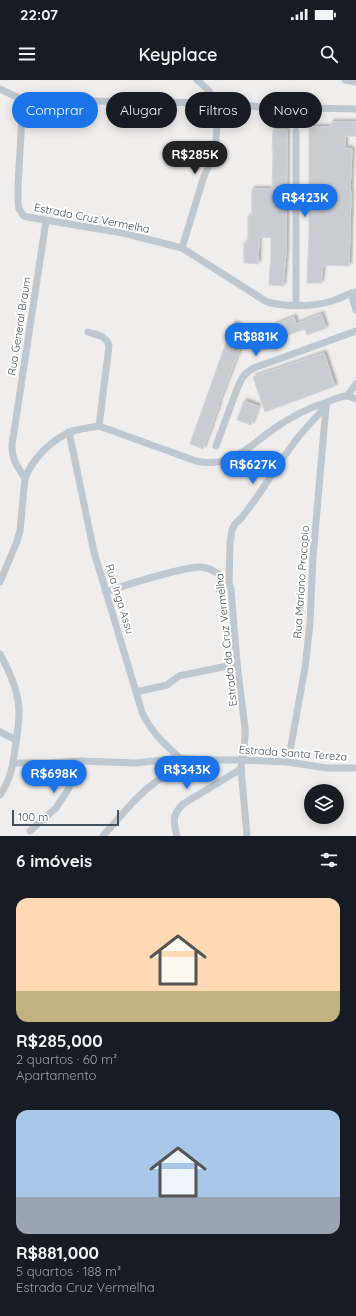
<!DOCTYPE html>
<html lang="pt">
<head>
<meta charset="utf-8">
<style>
  :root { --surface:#171b24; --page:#20242c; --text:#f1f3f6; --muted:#9ea1a6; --accent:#1a73e8 }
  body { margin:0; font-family:Quicksand,sans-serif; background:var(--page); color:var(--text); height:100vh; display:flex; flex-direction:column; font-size:15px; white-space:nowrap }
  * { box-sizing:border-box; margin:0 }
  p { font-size:13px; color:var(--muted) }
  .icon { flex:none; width:22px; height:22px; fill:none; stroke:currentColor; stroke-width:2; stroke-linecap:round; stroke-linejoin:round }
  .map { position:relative; height:756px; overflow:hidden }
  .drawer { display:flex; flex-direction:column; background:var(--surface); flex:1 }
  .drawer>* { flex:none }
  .hud { position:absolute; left:12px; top:12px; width:332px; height:36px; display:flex; gap:8px }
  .controls { position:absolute; left:304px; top:704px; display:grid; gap:8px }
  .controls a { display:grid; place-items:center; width:40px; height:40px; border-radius:50%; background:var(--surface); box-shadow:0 2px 10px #0003; font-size:20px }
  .scale { position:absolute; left:12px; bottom:10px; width:107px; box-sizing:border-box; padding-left:4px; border:2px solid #45515c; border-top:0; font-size:11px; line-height:14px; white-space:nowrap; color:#45515c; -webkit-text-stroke:3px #fff; paint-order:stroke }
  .price { position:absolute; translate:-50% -34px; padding:0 9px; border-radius:14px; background:var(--accent); color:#fff; font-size:13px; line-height:26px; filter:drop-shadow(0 1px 2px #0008) }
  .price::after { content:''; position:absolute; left:50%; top:24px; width:12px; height:9px; margin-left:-6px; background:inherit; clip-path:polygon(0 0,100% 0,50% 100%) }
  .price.current { background:#222; color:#fff }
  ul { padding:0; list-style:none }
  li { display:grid; align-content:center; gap:8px; height:212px; padding:0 16px }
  li span { display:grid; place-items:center; height:124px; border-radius:12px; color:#555 }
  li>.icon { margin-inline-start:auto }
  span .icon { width:72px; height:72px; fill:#fffc; stroke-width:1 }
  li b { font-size:17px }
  h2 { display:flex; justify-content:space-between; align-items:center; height:48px; padding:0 16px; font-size:17px }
  .tag { padding:0 14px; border-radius:18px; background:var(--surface); box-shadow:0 2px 10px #0003; font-size:14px; line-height:36px }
  .tag.current { background:var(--accent); color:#fff }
  .status { display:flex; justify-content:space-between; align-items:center; height:28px; padding:0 20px; background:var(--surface); direction:ltr }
  .status svg { height:11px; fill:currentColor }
  header { display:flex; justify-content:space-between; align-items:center; height:52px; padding:0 16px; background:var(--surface); font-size:18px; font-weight:600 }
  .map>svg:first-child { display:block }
  .building { fill:#caccd3; stroke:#d1d4d9; filter:url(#shadow) }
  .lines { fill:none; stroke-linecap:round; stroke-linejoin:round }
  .street { stroke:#bdc8d0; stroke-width:7 }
  .labels { text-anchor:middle; stroke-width:4; stroke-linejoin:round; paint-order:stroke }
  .street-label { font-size:11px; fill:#45515c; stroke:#fff }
</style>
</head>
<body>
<div class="status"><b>22:07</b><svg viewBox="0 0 49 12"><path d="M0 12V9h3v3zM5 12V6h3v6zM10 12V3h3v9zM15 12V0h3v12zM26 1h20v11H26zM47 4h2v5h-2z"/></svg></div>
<header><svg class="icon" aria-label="menu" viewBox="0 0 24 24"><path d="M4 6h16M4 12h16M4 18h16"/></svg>Keyplace<svg class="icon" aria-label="search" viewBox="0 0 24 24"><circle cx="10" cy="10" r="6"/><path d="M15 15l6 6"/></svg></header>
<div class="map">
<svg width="356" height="756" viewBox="0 0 356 756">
  <defs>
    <filter id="shadow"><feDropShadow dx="2.5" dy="-2.5" stdDeviation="1" flood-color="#0004"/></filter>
  </defs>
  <rect width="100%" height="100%" fill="#f0eded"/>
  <!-- building -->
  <g class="building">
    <polygon points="331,42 356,42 356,56 345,56 345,68 352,69 350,111 351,111 349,186 323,185 321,203 307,203 309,155 309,47 331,47"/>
    <polygon points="273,50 287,50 286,173 283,206 269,205 270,185 271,185 271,158 259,157 258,184 244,183 244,163 248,163 248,136 252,136 252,109 272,109 273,70 272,70"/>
    <polygon points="321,234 326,248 307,255 305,249 273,260 275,266 256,273 251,259 276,250 274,245 294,237 296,244"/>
    <polygon points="233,243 247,249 228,299 218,325 219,325 203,369 190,364"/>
    <polygon points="324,273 335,306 265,332 253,297"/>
    <polygon points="244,321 258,326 251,345 237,340"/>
  </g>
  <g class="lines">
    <!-- street -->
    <g class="street">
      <polyline points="345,0 356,2"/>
      <polyline points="0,9 23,20 218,23 263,27 356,29"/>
      <path d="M23 20 18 105V122L19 129 23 135 27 137 123 153 182 168 267 222C287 227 313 227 332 221 341 218 348 214 356 212"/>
      <polyline points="182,168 204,96 213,78 216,60 218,23 207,9 197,0"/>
      <polyline points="351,213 356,230"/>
      <polyline points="296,225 296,51"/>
      <path d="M88 252C97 255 106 255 109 266L99 346"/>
      <polyline points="347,316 356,304"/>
      <path d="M69 352 94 472 142 632C150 651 165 665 180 678"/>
      <path d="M216 366 237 309C241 299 244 293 254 288L356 251"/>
      <path d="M25 398C17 386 12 380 12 365L46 141"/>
      <path d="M0 502 16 464 20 451 25 398C33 379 49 362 68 353 78 348 89 348 99 346L196 381C231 389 249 366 275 348 291 337 308 328 327 322 332 320 341 316 347 316 350 316 353 318 356 319"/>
      <path d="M106 512C128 504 149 498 172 492 183 490 195 485 206 488 216 490 222 497 229 503"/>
      <path d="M0 574C10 592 19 612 19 632 19 645 17 657 15 669 13 686 10 701 0 715"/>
      <polyline points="136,612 167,605 179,596 237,584"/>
      <polyline points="0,652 16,660"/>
      <polyline points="288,682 305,588 310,543 313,477 326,326"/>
      <polyline points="13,683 47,683 82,681 136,683 180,678 202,680 241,680 288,682 327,688 356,688"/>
      <polyline points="30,751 56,728 69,708 82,681"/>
      <path d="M103 756C121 737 135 716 157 701 170 692 187 687 201 680"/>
      <path d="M177 756C173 741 172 735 183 724L241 689"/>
      <path d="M247 756 241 689C242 675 246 662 245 648L237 584 231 509 229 503 230 463 232 450 235 444 243 436 257 417 283 378 299 356 326 326"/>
    </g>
  </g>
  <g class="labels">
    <!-- street labels -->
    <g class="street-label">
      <text transform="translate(92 138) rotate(11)" y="4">Estrada Cruz Vermelha</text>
      <text transform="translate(19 246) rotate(-81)" y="4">Rua General Braum</text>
      <text transform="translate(301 502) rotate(-86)" y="4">Rua Mariano Procopio</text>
      <text transform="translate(120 519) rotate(73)" y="4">Rua Inga Assu</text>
      <text transform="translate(226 560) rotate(-96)" y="4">Estrada da Cruz Vermelha</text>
      <text transform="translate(293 673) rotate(4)" y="4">Estrada Santa Tereza</text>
    </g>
  </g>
</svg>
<div class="controls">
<a><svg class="icon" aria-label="layers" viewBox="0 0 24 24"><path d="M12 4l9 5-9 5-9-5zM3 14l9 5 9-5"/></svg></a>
</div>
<div class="scale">100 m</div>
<b class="price current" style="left:195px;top:95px">R$285K</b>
<b class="price" style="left:305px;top:138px">R$423K</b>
<b class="price" style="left:256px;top:277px">R$881K</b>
<b class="price" style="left:253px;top:405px">R$627K</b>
<b class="price" style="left:187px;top:710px">R$343K</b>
<b class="price" style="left:54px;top:714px">R$698K</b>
<div class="hud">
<a class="tag current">Comprar</a>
<a class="tag">Alugar</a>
<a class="tag">Filtros</a>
<a class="tag">Novo</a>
</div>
</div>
<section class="drawer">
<h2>6 imóveis<svg class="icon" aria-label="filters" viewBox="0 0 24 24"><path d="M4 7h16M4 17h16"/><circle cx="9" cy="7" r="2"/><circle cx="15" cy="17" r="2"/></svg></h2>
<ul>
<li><span style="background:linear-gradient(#ffd9b3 75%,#c2b280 0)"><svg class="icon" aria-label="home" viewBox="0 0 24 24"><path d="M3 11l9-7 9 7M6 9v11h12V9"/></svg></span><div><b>R$285,000</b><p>2 quartos · 60 m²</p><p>Apartamento</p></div></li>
<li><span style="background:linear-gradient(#a9c7e8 70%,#9aa5b1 0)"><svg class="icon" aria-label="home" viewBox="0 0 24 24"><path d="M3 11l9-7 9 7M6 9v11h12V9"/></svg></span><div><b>R$881,000</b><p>5 quartos · 188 m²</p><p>Estrada Cruz Vermelha</p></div></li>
</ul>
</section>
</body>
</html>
